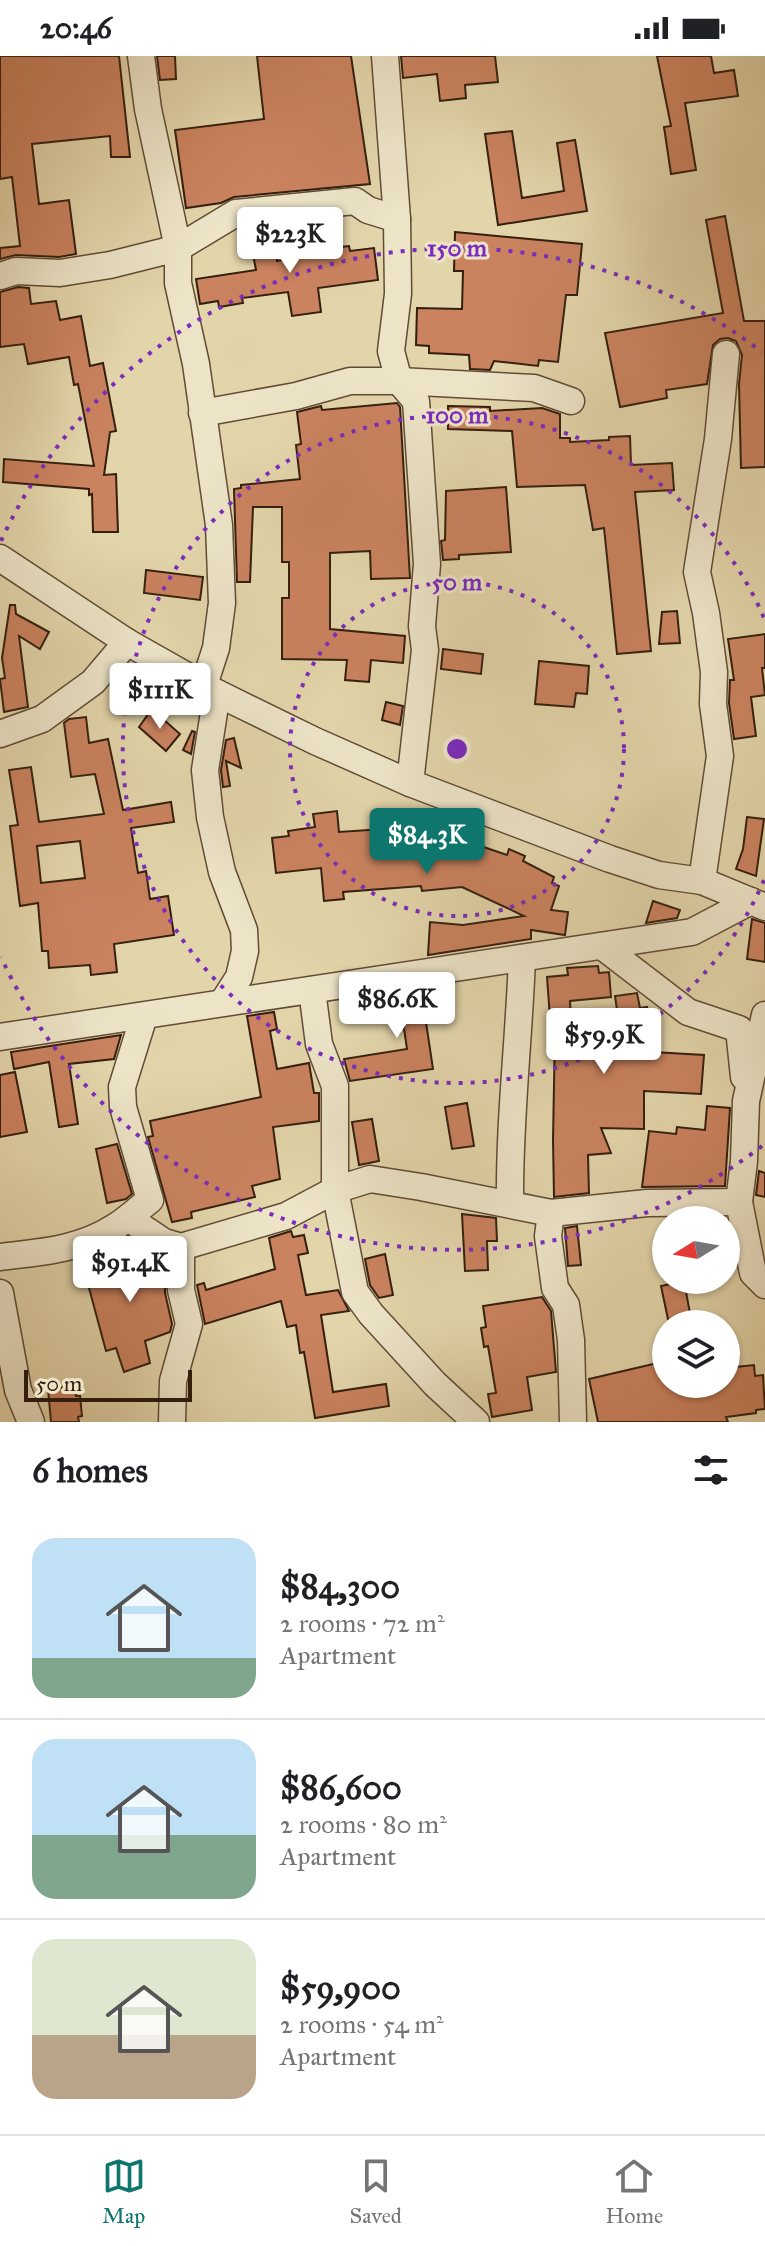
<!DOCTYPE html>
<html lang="en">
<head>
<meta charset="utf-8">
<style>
  :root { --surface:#fff; --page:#f2f2f2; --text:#202124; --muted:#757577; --line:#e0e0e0; --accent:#0f766e }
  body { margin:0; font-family:"IM FELL Great Primer",serif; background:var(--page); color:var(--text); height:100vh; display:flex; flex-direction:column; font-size:30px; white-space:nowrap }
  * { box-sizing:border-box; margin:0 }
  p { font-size:26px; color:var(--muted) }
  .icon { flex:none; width:44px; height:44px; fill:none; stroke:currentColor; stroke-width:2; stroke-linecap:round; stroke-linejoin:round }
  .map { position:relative; height:1366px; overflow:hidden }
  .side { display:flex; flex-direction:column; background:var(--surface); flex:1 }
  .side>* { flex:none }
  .needle { width:52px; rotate:259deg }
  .fabs { position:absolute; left:652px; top:1150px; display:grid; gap:16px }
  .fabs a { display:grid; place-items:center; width:88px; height:88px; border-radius:50%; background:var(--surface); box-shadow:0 2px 6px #0004; font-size:40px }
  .scale { position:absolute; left:24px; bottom:20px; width:168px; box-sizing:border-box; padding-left:8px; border:4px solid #341f0f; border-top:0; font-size:22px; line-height:28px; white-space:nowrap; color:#341f0f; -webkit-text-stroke:6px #ede4c8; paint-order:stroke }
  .price { position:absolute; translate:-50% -68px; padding:0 18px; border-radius:8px; background:#fff; color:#222; font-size:26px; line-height:52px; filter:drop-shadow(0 2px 4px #0008) }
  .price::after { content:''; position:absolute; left:50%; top:48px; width:24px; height:18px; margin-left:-12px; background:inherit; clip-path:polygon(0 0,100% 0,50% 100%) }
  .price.selected { background:var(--accent); color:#fff }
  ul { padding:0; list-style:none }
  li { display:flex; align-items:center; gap:24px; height:200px; padding:0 32px }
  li+li { border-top:2px solid var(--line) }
  li span { display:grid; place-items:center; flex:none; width:224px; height:160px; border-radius:24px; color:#555 }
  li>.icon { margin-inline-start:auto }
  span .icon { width:96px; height:96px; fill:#fffc; stroke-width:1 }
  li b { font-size:34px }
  h2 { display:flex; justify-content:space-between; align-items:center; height:96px; padding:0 32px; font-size:34px }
  .status { display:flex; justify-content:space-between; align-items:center; height:56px; padding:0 40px; background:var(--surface); direction:ltr }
  .status svg { height:22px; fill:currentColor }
  .tabs { display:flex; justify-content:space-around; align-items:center; height:112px; border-top:2px solid var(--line); background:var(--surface); font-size:22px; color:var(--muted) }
  .tabs a { display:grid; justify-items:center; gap:4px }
  .tabs .selected { color:var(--accent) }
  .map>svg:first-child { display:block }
  .building { fill:#ca825f; stroke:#341f0f; stroke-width:2; fill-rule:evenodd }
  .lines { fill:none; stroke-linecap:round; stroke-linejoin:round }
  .minor-casing { stroke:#604c36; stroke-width:29 }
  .minor { stroke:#ede4c8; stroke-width:26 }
  .ring { fill:none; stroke:#7b2cbf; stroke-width:4; stroke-dasharray:4 8 }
  .centre { fill:#7b2cbf; stroke:#ede4c8; stroke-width:4 }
  .ring-label { font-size:24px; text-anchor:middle; font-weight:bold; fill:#7b2cbf; stroke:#ede4c8; stroke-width:6; stroke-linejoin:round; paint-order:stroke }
</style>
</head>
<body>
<div class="status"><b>20:46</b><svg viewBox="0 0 49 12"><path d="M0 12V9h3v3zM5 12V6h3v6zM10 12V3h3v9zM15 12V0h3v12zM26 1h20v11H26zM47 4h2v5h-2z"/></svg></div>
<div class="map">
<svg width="765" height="1366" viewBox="0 0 765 1366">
  <rect width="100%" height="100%" fill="#e3d5aa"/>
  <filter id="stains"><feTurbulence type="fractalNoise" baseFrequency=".0025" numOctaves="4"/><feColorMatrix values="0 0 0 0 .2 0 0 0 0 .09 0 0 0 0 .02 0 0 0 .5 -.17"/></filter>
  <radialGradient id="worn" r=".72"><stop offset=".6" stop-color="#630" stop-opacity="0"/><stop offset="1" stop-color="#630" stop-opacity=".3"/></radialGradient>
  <!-- building -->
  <g class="building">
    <polygon points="0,0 119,0 130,101 111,101 110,80 32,88 39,148 69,144 76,198 59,201 16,199 0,203 0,192 20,190 12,121 0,123"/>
    <polygon points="157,0 175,0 176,23 160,24"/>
    <polygon points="257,0 351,0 370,128 234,141 221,147 186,152 175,74 264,63"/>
    <polygon points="401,0 495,0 498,26 465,29 466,42 440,45 437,18 403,22"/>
    <polygon points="657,0 711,0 714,17 734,14 738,40 685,47 696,114 671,118 664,71 671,70"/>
    <polygon points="512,75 522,142 564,135 557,87 575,84 587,155 498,169 485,78"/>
    <polygon points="725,160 744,265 765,265 765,411 741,412 739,328 742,299 736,285 728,282 720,283 713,289 707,328 666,334 667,342 620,351 605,277 723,257 706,164"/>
    <polygon points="271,170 277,205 313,200 313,194 349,190 350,195 374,192 378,224 318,232 321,256 292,260 288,236 242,242 243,247 219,251 218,245 200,248 196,223 256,214 248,172"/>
    <polygon points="455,176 582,188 577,239 566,239 558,306 539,304 538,310 494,305 490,314 470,313 469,299 429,297 429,290 416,289 417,252 462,253 463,215 454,215"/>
    <polygon points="18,231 29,232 31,248 56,245 60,264 81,260 90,310 103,307 116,375 110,376 104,419 116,418 118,476 93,476 92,438 89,439 89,433 3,426 4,403 94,410 78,328 74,329 69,301 28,308 24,288 0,291 0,236"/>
    <polygon points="397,347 400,351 410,522 371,523 370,495 330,497 330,573 405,580 403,607 371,604 369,626 345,624 347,604 282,603 282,542 289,542 289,506 282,506 282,451 253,451 250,526 237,526 234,433 241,432 241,429 300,423 296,389 301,388 297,356 321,350 322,354"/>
    <polygon points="448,350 490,351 490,355 542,352 560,358 560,382 570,382 570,386 609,384 609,381 630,380 631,409 672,407 674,434 635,436 651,595 617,598 604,472 593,474 585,429 517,431 512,375 448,373"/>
    <polygon points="506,431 511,496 459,499 459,503 443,504 441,485 445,484 446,435"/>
    <polygon points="146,514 203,521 200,544 144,537"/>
    <polygon points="10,549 15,549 16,558 49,576 40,593 19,580 28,651 4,656 0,623 5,622 2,602"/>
    <polygon points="677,555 680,587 659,588 662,556"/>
    <polygon points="765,578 765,612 762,612 765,639 751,641 756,680 734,683 729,647 730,624 734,624 728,583"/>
    <polygon points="443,593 483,598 481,618 441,613"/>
    <polygon points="539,605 589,610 587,638 576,637 574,651 535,648"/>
    <polygon points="386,646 403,650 400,669 382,664"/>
    <polygon points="149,657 161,666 163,663 180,678 166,695 139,671"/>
    <path d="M86 661 89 687 108 683 123 754 171 746 174 766 131 772 138 817 146 815 150 843 168 840 174 879 114 888 117 916 91 919 90 909 49 912 48 895H42L38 847 20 850 10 770 18 769 9 714 31 711 39 766 104 758 95 718 71 721 64 667 69 663ZM80 785 85 822 41 827 37 790Z"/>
    <polygon points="192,675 195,676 191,698 183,694"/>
    <polygon points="234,682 241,712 226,705 230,730 223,731 221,714 226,684"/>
    <polygon points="337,755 339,776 414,771 419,762 469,786 507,799 509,793 525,800 523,805 554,821 552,827 559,830 551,854 568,856 565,879 531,874 531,883 428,899 430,866 463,869 524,860 462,831 422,835 421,830 343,836 344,843 324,845 321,812 276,817 272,782 289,780 288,775 315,771 313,758"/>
    <polygon points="747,761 764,763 756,820 736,813 743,793"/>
    <polygon points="653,845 680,854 677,862 646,867"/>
    <polygon points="752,863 765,867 765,906 747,903"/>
    <polygon points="598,910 599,917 609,916 611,941 570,945 572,980 620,975 615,940 637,937 640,952 647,951 653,996 704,999 701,1038 644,1035 644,1073 601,1072 611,1097 588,1099 589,1137 554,1141 553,1084 555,975 551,976 547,921 568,919 567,912"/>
    <polygon points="421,933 433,1013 350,1025 344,1003 407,993 402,959 377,963 374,940"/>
    <polygon points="274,956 277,973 270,975 277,1013 309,1007 314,1037 319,1037 319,1065 273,1071 280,1123 252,1130 255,1141 191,1156 192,1162 172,1166 148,1081 153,1080 150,1065 261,1041 247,960"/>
    <polygon points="121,979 114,1003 69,1008 78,1068 59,1071 49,1006 14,1013 11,996"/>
    <polygon points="15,1016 27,1076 0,1081 0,1019"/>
    <polygon points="467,1047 474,1090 452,1093 445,1051"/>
    <polygon points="707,1050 730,1052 725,1130 642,1131 649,1075 676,1078 677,1071 705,1074"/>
    <polygon points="372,1063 379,1105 359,1109 352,1066"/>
    <polygon points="117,1088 132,1138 126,1143 107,1147 96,1093"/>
    <polygon points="759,1115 765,1117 765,1141 756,1139"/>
    <polygon points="462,1158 496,1162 497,1185 487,1185 488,1214 465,1215"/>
    <polygon points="577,1170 581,1209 568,1210 565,1172"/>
    <polygon points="291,1175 293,1181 304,1179 308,1197 298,1199 306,1239 338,1234 349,1255 321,1259 333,1336 386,1328 389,1350 315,1362 304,1296 300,1297 296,1269 287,1271 281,1245 205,1268 197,1229 204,1227 206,1234 275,1213 269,1182"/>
    <polygon points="149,1195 165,1203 165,1237 172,1268 170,1276 145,1285 150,1307 124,1316 116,1292 106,1295 82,1206 103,1200 105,1208"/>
    <polygon points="385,1198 393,1239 379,1242 370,1229 365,1203"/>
    <polygon points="684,1225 692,1268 669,1268 661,1230"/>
    <polygon points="542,1241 551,1255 556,1316 527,1321 532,1354 492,1361 488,1338 496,1337 488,1290 484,1291 481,1272 486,1271 483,1250"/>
    <polygon points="666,1305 666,1328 726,1328 726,1312 754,1309 755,1320 763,1319 765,1353 756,1354 756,1357 726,1361 728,1366 598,1366 589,1323"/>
    <polygon points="75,1330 76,1340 80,1340 82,1360 78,1361 79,1366 51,1366 48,1333"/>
  </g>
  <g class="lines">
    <defs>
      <g id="minor">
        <polyline points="141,0 148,53 178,192 178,227 196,308 219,469 222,547 216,592 204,629"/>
        <polyline points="385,0 397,163 398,238 391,295 399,325 416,345 427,508 422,570 425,594 410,727"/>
        <polyline points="0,220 16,215 60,217 110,209 178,192 236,157 355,145 368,154 397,163"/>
        <polyline points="202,357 296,340 350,325 399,325 534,332 571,345"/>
        <polyline points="0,502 127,586 217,637 315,685 410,727 610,803 659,819 702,825 765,851"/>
        <polyline points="217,637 205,714 210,761 222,816 244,874 245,895 239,921 223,946"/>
        <polyline points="0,678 42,663 93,626 127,586"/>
        <polyline points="702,825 720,700 713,648 714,616 706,557 697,516 718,383 726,298"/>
        <polyline points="602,890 688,956 739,973 744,1021"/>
        <polyline points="312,934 319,988 335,1030 335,1134 355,1236 371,1258 435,1328 476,1366"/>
        <polyline points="765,959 746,1045 744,1105 739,1146 753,1217 765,1229"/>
        <polyline points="0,981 692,876 751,845"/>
        <path d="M510 1148C509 1065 519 984 522 902"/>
        <polyline points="551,1157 548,1180 555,1232 566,1249 571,1284 573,1366"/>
        <polyline points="128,1162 164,1186 181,1191 286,1160 335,1134 370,1123 421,1131 551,1157 647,1147 739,1146"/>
        <path d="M0 1201C41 1196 79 1194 115 1171 128 1163 138 1153 150 1144L123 1051 122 1031 144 960"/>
        <polyline points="0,1237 18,1334 31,1366"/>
        <polyline points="172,1366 173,1325 189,1268 181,1234 181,1191"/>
      </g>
    </defs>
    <!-- minor casing -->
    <use href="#minor" class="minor-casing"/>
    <!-- minor -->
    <use href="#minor" class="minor"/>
  </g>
  <!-- distance rings -->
  <g class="ring">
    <circle cx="457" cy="693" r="167"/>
    <path d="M764 824A334 334 0 1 1 764 562"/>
    <path d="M762 1090A501 501 0 0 1 1 901M1 485A501 501 0 0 1 762 296"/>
  </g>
  <circle cx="457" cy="693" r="12" class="centre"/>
  <g class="ring-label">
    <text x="457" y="200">150 m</text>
    <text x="457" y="367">100 m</text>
    <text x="457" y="534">50 m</text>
  </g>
  <rect width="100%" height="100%" filter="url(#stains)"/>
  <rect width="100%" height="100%" fill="url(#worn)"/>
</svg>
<div class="fabs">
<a><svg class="needle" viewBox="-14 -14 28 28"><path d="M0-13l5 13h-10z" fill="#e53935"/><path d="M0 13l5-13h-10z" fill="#757577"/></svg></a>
<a><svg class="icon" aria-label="layers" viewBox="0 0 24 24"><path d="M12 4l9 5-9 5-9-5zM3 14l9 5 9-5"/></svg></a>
</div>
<div class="scale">50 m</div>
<b class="price" style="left:290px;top:219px">$223K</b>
<b class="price" style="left:160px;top:675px">$111K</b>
<b class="price selected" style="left:427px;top:820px">$84.3K</b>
<b class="price" style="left:397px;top:984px">$86.6K</b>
<b class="price" style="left:604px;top:1020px">$59.9K</b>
<b class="price" style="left:130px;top:1248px">$91.4K</b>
</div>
<section class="side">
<h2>6 homes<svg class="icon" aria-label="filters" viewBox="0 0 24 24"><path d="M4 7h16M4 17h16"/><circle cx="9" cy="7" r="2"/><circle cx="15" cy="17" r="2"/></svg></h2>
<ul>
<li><span style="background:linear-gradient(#bfe0f5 75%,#7fa58c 0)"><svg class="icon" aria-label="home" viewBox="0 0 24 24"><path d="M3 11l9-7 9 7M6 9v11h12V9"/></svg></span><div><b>$84,300</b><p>2 rooms · 72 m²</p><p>Apartment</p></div></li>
<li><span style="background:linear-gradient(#bfe0f5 60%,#7fa58c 0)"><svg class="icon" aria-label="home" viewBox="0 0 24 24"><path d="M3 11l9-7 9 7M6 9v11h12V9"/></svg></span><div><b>$86,600</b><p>2 rooms · 80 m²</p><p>Apartment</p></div></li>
<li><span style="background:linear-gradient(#dfe7d0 60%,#b9a48a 0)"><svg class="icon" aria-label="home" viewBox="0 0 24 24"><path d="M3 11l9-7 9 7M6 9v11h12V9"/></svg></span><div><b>$59,900</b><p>2 rooms · 54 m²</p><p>Apartment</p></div></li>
</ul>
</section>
<nav class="tabs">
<a class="selected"><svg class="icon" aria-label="map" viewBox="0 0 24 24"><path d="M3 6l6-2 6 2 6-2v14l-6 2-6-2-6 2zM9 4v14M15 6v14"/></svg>Map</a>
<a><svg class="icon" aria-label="saved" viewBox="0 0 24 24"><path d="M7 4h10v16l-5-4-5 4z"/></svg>Saved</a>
<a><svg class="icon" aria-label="home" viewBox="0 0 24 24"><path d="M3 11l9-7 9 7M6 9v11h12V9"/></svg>Home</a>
</nav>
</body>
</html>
